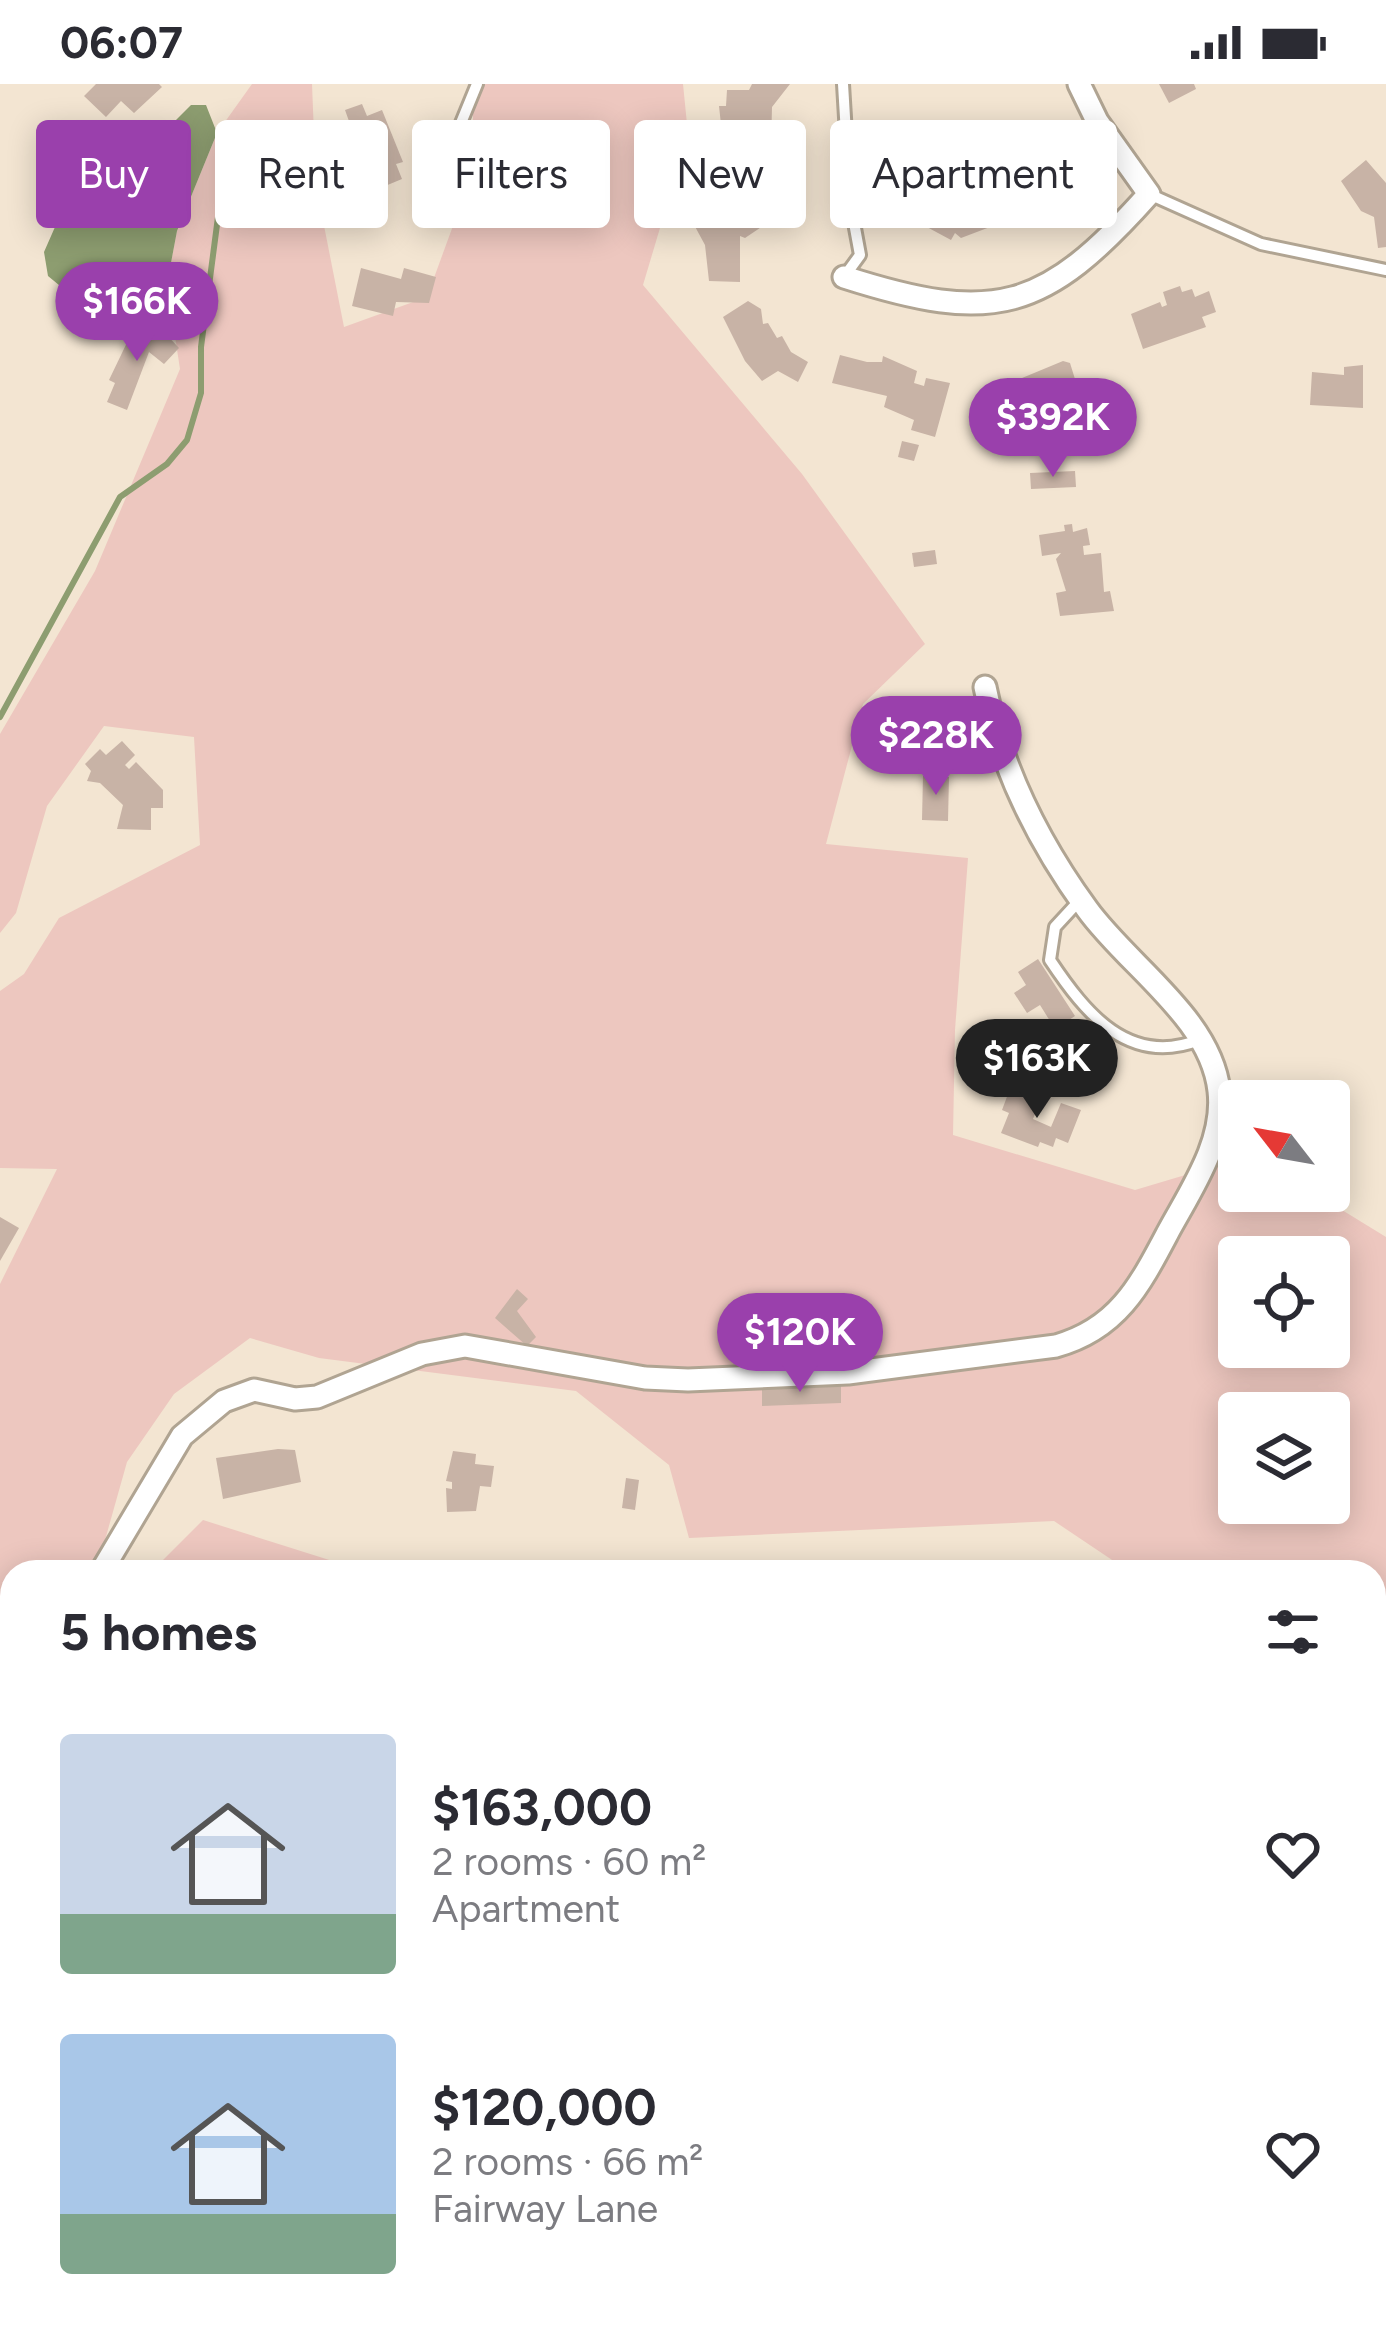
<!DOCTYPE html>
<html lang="en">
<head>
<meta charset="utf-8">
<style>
  :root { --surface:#fff; --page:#f7f7f7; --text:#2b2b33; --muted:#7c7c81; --accent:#9a40ac }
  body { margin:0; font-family:Figtree,sans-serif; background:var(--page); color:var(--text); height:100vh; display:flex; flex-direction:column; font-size:45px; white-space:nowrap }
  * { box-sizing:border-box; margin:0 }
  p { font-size:39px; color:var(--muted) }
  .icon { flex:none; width:66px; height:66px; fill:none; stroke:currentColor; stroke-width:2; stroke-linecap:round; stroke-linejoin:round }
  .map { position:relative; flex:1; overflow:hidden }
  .drawer { position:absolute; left:0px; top:1476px; width:1386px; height:771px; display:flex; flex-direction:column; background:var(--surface); border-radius:36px 36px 0 0; box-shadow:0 6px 30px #0003 }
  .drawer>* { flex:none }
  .banner { position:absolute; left:36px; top:36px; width:1314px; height:108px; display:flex; gap:24px }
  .needle { width:78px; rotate:301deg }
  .buttons { position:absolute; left:1218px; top:996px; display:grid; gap:24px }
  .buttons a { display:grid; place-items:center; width:132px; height:132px; border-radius:12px; background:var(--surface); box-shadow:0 6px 30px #0003; font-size:60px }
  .price { position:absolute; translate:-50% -102px; padding:0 27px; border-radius:42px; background:var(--accent); color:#fff; font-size:39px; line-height:78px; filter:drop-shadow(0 3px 6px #0008) }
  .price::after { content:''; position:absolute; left:50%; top:72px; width:36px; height:27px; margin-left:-18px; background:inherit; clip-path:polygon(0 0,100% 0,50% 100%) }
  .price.current { background:#222; color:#fff }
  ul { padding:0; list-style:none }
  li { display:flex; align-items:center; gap:36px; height:300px; padding:0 60px }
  li span { display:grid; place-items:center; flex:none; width:336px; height:240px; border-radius:12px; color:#555 }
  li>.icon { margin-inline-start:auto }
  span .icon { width:144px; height:144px; fill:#fffc; stroke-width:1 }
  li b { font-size:51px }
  h2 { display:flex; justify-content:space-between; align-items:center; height:144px; padding:0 60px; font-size:51px }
  .chip { padding:0 42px; border-radius:12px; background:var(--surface); box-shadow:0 6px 30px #0003; font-size:42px; line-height:108px }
  .chip.current { background:var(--accent); color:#fff }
  .status { display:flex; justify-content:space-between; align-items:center; height:84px; padding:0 60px; background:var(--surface); direction:ltr }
  .status svg { height:33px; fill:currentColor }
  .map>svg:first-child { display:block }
  .green { fill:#edc7bf; fill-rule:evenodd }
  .water { fill:#8d9d70 }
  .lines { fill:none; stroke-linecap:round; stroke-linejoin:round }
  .stream { stroke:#8d9d70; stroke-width:6 }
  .building { fill:#c8b3a6 }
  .lane-casing { stroke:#b0a492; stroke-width:16 }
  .street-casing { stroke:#b0a492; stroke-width:27 }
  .path { stroke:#80776a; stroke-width:3; stroke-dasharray:6 9; stroke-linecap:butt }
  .lane { stroke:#fff; stroke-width:10 }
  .street { stroke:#fff; stroke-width:21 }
</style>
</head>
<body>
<div class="status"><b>06:07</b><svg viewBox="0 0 49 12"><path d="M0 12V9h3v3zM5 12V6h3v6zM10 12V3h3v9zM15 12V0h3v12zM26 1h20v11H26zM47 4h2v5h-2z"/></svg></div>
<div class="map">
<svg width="1386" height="2246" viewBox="0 0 1386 2246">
  <rect width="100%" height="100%" fill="#f3e5d2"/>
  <!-- green -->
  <g class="green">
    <path d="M252 0H312L316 101 344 243 427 213 473 87V0H683L688 50 643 201 802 390 925 560 863 620 826 760 968 774 955 946 953 1051 1135 1106 1239 1075V1107H1311L1386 1153V1552L1374 1554V1488H1130L1054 1437 689 1454 669 1381 576 1307 319 1274 250 1254 174 1310 127 1378 96 1488H12V2203L0 2214V1200L57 1085 0 1084V907L24 890 59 834 200 761 194 653 104 642 47 722 16 829 0 849V650L95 487 180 285 167 200 177 147 217 49ZM1239 1173H1329V1263H1239ZM1239 1329H1329V1419H1239Z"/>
    <polygon points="203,1436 361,1486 362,1488 151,1488"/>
    <polygon points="1386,1724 1386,2246 1036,2246 1030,2235 1374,2235 1374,1733"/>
    <polygon points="12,2207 12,2235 754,2235 768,2246 0,2246 0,2219"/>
  </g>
  <!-- water -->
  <polygon class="water" points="191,21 206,21 217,49 177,147 167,200 134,238 82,220 48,192 44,168 55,143 108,86 135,77"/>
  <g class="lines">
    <!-- stream -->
    <polyline class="stream" points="0,633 120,413 167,380 187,356 201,309 201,263 218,133 238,89 289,41"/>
  </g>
  <!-- building -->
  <g class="building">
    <polygon points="96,0 159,0 162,3 134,29 121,17 106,33 84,12"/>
    <polygon points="752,0 790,0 772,23 771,63 723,59 719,22 726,22 727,6 749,6"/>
    <polygon points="1159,0 1194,0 1196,5 1169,19"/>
    <polygon points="362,20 367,32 382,26 403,78 396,80 402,95 373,107 349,64 355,62 351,54 346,57 340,44 350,40 345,26"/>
    <polygon points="915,75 924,103 932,101 970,120 982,116 990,143 961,154 955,149 951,156 912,135 895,81"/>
    <polygon points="1366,76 1386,99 1386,163 1378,164 1374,133 1361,127 1341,97"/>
    <polygon points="754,98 775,134 745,154 740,152 740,198 709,197 705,161 692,137 738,116 734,109"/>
    <polygon points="361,184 401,195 404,184 436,193 429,219 396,218 393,232 352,222"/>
    <polygon points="1180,202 1182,208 1192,205 1195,213 1209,207 1216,228 1202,233 1206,243 1143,265 1131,230 1160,218 1162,223 1167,221 1163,208"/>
    <polygon points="748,217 761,225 763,240 768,239 777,254 782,252 791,268 808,278 798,298 778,287 762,297 745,277 723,233"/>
    <polygon points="134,244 154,253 164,248 179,264 164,280 149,268 127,326 107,318 115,299 109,296"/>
    <polygon points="840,271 867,278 882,278 883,272 917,287 914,299 924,302 926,294 950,299 935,353 911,346 914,336 884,323 887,312 832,299"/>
    <polygon points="1063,277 1070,279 1079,308 1037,321 1034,311 1021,315 1015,297"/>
    <polygon points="1363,281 1363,324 1310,321 1312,288 1344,291 1344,283"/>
    <polygon points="902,357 919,361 914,377 898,373"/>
    <polygon points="1075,387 1076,403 1031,405 1030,389"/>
    <polygon points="1072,440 1073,448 1087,444 1090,461 1083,462 1084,471 1101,469 1104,508 1110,507 1114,527 1060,532 1056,509 1066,507 1056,475 1061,469 1042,472 1039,451 1065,447 1064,441"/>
    <polygon points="935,466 937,480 914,483 912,469"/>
    <polygon points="122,657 135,671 125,681 129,685 136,678 163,706 163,724 151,724 151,746 117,745 123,721 100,699 87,697 91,687 85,680 100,665 106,671"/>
    <polygon points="923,692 949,693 948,737 922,736"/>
    <polygon points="1038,875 1075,932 1055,945 1040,921 1027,929 1014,909 1026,901 1018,888"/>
    <polygon points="1020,1006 1042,1012 1033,1035 1051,1043 1061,1019 1081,1026 1068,1059 1056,1054 1053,1063 1040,1058 1038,1063 1001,1049 1009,1029 1002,1026 1008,1010 1018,1013"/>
    <polygon points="0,1133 19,1144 0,1177"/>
    <polygon points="517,1205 528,1215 517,1227 536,1253 527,1262 495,1234"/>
    <polygon points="762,1301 841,1301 841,1319 762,1322"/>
    <polygon points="278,1365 295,1366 301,1398 223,1415 216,1374"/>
    <polygon points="453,1367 476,1370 475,1380 494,1382 491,1403 480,1402 476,1427 447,1428 446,1404 452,1405 452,1398 446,1397"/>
    <polygon points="626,1394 639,1396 635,1426 622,1424"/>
    <polygon points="847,2235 919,2235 934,2246 882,2246 880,2239 875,2246 862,2246"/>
    <polygon points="944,2235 1007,2235 1022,2246 935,2246"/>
  </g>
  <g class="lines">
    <defs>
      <g id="lane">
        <polyline points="843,0 850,117 860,171 844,193"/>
        <polyline points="1149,110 1261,160 1386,186"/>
        <polyline points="444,133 461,39 477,0"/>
        <path d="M1079 817 1055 843 1050 876C1086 930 1129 983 1199 956"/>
      </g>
      <g id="street">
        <path d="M844 193C994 241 1044 228 1149 110L1097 37 1079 0"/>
        <path d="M101 1488 182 1352 224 1317 254 1306 295 1315 317 1313 422 1270 465 1262 645 1294 688 1296 848 1289 1056 1262C1117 1245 1139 1203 1167 1150 1190 1107 1225 1058 1219 1007 1211 934 1128 882 1087 825 1039 759 1001 683 985 603"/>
        <polyline points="1374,2120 1386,2090"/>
        <polyline points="30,2246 32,2235"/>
        <polyline points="1333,2246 1336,2235"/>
      </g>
    </defs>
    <!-- lane casing -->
    <use href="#lane" class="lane-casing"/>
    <!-- street casing -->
    <use href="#street" class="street-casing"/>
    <!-- path -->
    <path class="path" d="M172 2246C201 2231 243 2239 274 2246"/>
    <!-- lane -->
    <use href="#lane" class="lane"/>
    <!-- street -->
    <use href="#street" class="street"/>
  </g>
</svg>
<div class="buttons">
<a><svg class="needle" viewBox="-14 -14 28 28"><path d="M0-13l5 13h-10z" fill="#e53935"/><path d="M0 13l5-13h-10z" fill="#7c7c81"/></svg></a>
<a><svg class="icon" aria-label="locate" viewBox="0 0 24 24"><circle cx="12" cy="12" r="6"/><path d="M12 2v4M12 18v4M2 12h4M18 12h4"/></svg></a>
<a><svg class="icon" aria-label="layers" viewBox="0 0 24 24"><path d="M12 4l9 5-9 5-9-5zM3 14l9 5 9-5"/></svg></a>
</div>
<b class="price" style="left:137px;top:280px">$166K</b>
<b class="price" style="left:1053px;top:396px">$392K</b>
<b class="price" style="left:936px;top:714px">$228K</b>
<b class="price current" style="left:1037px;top:1037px">$163K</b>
<b class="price" style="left:800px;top:1311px">$120K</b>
<div class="banner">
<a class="chip current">Buy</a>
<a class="chip">Rent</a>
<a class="chip">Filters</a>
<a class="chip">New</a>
<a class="chip">Apartment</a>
</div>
<section class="drawer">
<h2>5 homes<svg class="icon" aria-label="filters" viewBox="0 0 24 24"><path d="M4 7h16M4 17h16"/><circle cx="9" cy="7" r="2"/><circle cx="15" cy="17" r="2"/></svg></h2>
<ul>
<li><span style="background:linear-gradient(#c9d6e8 75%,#7fa58c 0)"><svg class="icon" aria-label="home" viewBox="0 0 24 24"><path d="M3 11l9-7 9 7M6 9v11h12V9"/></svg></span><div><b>$163,000</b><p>2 rooms · 60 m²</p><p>Apartment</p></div><svg class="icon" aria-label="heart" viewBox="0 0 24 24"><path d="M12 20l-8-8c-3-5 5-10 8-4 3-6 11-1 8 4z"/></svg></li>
<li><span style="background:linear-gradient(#a9c7e8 75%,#7fa58c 0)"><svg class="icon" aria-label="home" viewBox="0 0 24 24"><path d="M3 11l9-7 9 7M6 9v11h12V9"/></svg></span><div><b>$120,000</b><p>2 rooms · 66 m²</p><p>Fairway Lane</p></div><svg class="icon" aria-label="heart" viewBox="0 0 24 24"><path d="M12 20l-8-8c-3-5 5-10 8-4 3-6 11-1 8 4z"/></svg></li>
</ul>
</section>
</div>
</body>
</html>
